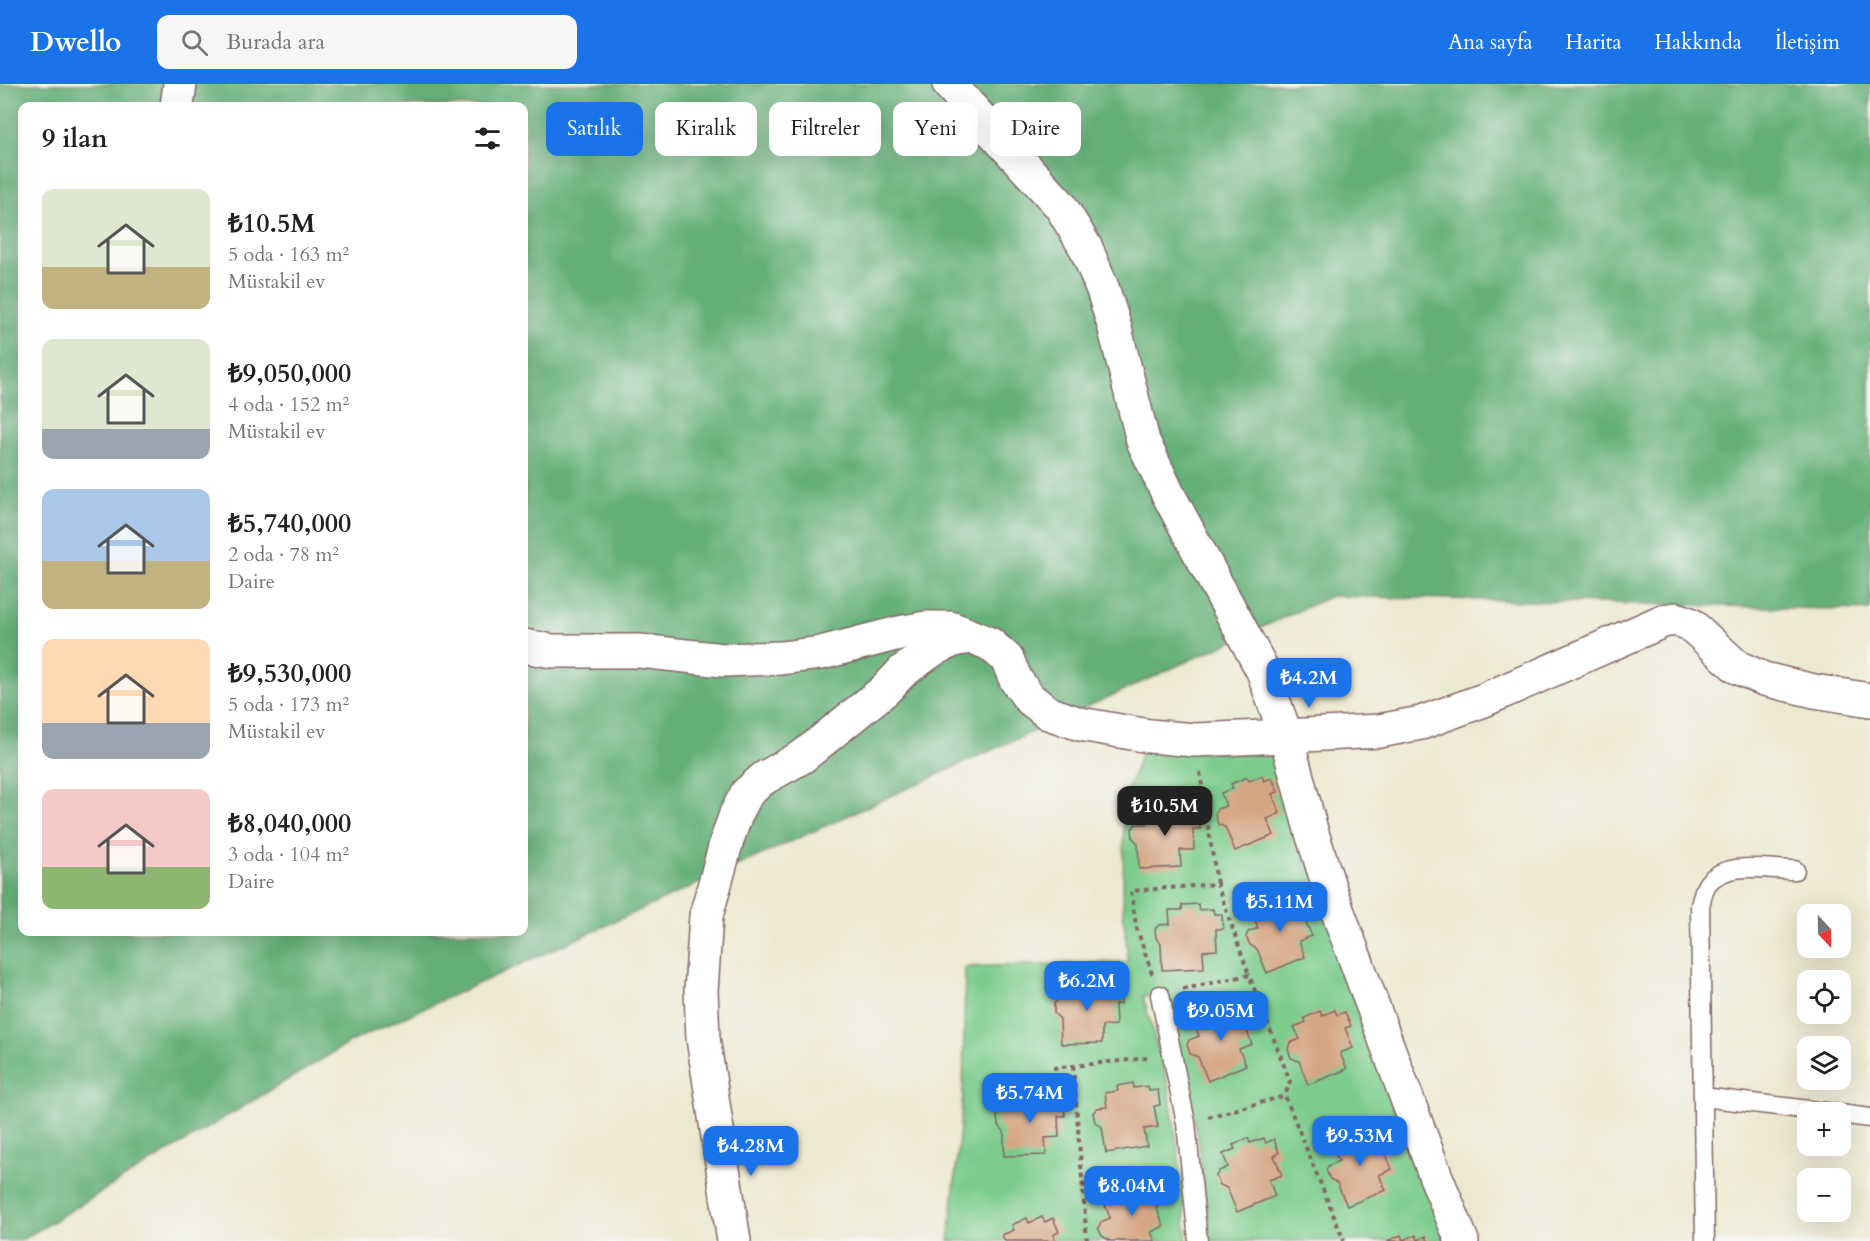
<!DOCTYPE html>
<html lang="tr">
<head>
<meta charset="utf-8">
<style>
  :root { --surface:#fff; --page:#f6f6f6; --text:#202124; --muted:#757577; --accent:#1a73e8 }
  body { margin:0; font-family:Cardo,serif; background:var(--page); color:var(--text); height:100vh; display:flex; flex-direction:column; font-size:22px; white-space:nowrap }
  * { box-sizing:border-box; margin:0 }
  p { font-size:20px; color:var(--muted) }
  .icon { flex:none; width:33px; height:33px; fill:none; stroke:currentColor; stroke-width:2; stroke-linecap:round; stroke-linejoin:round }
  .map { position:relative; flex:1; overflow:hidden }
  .drawer { position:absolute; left:18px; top:18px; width:510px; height:834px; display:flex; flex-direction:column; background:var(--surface); border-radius:12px; box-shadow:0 6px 24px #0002 }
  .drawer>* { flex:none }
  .hud { position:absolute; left:546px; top:18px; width:570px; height:54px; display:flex; gap:12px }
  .needle { width:39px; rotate:158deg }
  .tools { position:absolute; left:1797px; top:820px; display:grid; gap:12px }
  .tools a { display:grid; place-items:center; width:54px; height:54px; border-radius:12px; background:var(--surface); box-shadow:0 6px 24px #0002; font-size:30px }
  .price { position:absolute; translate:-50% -51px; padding:0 14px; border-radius:12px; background:var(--accent); color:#fff; font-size:20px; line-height:39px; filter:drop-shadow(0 2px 3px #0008) }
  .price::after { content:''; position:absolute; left:50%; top:36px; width:18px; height:14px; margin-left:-9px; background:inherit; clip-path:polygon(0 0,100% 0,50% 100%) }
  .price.on { background:#222; color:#fff }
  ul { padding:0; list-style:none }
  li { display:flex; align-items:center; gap:18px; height:150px; padding:0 24px }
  li span { display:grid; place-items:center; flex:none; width:168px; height:120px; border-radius:12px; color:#555 }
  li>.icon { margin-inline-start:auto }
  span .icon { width:72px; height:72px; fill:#fffc; stroke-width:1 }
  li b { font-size:26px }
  h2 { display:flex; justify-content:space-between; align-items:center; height:72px; padding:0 24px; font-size:26px }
  .pill { padding:0 21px; border-radius:12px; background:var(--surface); box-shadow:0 6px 24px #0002; font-size:21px; line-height:54px }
  .pill.on { background:var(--accent); color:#fff }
  header { display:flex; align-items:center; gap:36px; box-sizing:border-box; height:84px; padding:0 30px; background:var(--accent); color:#fff }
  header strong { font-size:28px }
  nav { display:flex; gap:33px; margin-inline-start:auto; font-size:21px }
  .search { width:420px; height:54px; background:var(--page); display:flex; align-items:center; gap:15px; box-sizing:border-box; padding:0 21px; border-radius:12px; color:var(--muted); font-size:22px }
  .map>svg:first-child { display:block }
  .green { fill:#7ccc8c; stroke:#63765c; stroke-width:1.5 }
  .forest { fill:#65b078; stroke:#586852; stroke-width:1.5; fill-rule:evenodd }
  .building { fill:#d5a684 }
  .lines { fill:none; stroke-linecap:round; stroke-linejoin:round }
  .service-casing { stroke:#836665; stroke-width:21 }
  .minor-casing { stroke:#836665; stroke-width:36 }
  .path { stroke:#836665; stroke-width:4; stroke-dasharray:4.5 4.5; stroke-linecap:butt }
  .service { stroke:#fff; stroke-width:18 }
  .minor { stroke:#fff; stroke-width:33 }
</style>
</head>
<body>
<header>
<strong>Dwello</strong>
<div class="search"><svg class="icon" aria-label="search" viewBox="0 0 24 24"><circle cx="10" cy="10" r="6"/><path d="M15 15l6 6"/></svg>Burada ara</div>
<nav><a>Ana sayfa</a><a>Harita</a><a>Hakkında</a><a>İletişim</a></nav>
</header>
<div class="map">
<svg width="1870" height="1157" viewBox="0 0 1870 1157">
  <rect width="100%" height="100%" fill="#f6f6f2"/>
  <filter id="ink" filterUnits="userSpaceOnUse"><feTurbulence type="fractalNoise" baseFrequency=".0167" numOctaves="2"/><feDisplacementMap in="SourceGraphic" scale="12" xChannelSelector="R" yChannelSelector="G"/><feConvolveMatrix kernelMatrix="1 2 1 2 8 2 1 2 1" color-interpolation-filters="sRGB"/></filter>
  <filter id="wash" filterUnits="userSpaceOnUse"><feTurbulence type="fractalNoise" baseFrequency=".008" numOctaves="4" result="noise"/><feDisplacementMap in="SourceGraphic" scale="24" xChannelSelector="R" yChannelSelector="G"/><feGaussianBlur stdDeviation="1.35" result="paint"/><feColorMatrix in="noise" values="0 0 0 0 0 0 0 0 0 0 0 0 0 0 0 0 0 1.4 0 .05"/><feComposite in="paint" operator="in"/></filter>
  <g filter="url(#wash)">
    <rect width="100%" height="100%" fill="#ede9d1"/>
    <!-- green -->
    <polygon class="green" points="1143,665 1256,670 1271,672 1281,681 1447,1157 1208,1157 1198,1053 1186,999 1160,911 1143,912 1168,1000 1180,1080 1187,1157 949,1157 963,1011 965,883 1128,878 1123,823 1124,715"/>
    <!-- forest -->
    <path class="forest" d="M0 0H1870V526L1331 512 352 957 20 1157H0ZM22 22H524V848H22Z"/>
    <g id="blocks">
      <!-- building -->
      <g class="building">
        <polygon points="1262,692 1264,697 1272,694 1278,708 1272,710 1280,729 1267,735 1274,751 1235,767 1225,743 1218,740 1215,731 1217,725 1226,722 1221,709 1233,704 1231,700 1247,693 1249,697"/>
        <polygon points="1175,720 1176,725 1190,724 1191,730 1199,729 1200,745 1193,745 1194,766 1180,766 1181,783 1139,785 1138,760 1133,754 1132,745 1136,740 1147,740 1146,726 1159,726 1159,721"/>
        <polygon points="1294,814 1296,819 1304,816 1309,830 1303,832 1312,852 1299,857 1305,873 1267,889 1257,865 1250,861 1246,853 1248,848 1258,844 1253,831 1264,826 1263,821 1278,815 1280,820"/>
        <polygon points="1198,820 1199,826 1213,825 1214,830 1222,830 1223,845 1216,845 1217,866 1203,867 1204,884 1162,886 1161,860 1156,854 1155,845 1159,841 1170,840 1169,826 1182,826 1182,821"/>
        <polygon points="1097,895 1098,900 1112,900 1112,905 1121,905 1121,920 1115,920 1116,941 1102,942 1102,959 1061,960 1060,935 1054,929 1054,920 1058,915 1068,915 1068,901 1081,901 1080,896"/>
        <polygon points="1219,923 1221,928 1234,923 1236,928 1244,924 1250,938 1244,940 1252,960 1239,965 1246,981 1208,997 1198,973 1190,970 1187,961 1189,956 1199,952 1194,939 1206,934 1203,930"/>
        <polygon points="1335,926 1337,931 1345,928 1351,942 1345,944 1353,964 1340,969 1347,985 1308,1001 1299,977 1291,974 1288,965 1290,959 1300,955 1294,943 1306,938 1304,934 1320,927 1322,932"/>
        <polygon points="1133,999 1134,1004 1148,1002 1149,1007 1158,1006 1160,1021 1154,1022 1158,1043 1144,1045 1147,1062 1106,1069 1102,1043 1095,1038 1093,1029 1097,1024 1107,1023 1105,1009 1118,1007 1117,1002"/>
        <polygon points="1041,1007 1041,1012 1055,1012 1055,1017 1064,1017 1065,1032 1058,1032 1059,1053 1045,1054 1046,1071 1004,1072 1004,1047 998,1041 997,1032 1001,1027 1012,1027 1011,1013 1024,1013 1024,1008"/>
        <polygon points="1374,1048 1376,1053 1384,1050 1390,1063 1384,1066 1392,1085 1379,1091 1386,1106 1347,1122 1337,1099 1330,1095 1326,1086 1329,1081 1339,1077 1333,1065 1345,1060 1343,1055 1359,1049 1361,1053"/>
        <polygon points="1248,1054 1250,1059 1264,1054 1266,1059 1274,1055 1279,1069 1274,1072 1282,1091 1269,1096 1275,1112 1237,1128 1227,1104 1220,1101 1216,1092 1219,1087 1228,1083 1223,1070 1235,1065 1233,1061"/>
        <polygon points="1146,1105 1148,1110 1156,1107 1162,1120 1156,1123 1164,1142 1151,1148 1155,1157 1110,1157 1102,1152 1098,1144 1101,1138 1110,1134 1105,1121 1117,1117 1115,1112 1131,1106 1133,1110"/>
        <polygon points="1042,1133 1045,1138 1053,1134 1059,1148 1053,1151 1056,1157 1005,1157 1002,1151 1014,1146 1012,1141 1027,1134 1029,1139"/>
        <polygon points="1401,1151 1403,1156 1416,1151 1418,1156 1426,1152 1428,1157 1387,1157"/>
      </g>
    </g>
  </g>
  <g filter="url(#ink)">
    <use href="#blocks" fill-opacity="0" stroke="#836665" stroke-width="1.5"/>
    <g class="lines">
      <defs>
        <g id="service">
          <polyline points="1160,911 1186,1039 1198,1157"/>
          <polyline points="1703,1013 1834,1029"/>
          <polyline points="1840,1030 1870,1034"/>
          <path d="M1705 1157 1700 822C1702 815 1703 805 1708 799 1727 776 1768 786 1795 786"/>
        </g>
        <g id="minor">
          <polyline points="177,22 180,0"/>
          <polyline points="524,562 552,567 640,567 723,576 781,574 821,569 899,549 926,544 950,544 966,550"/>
          <polyline points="734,1157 703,954 701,907 706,832 727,756 736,730 747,709 764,694 802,673 885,606 903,587 934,565 956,555 973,553 990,560 1007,575 1016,596 1029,614 1048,629 1080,640 1149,652 1195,656 1286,652 1263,587 1168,410 1143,357 1114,241 1103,206 1086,164 1060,121 949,0"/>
          <polyline points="1462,1157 1436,1093 1332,812 1311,746 1286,652 1379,647 1421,639 1484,616 1663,537 1676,535 1690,540 1737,583 1764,595 1814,607 1870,616"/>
        </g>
      </defs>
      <!-- service casing -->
      <use href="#service" class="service-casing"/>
      <!-- minor casing -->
      <use href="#minor" class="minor-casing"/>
      <!-- path -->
      <g class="path">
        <polyline points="1200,688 1217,800"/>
        <polyline points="1152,890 1136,842 1131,807 1217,800 1249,891"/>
        <polyline points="1183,905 1249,891 1290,997 1285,1012 1344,1157"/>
        <polyline points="1073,982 1087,1157"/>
        <polyline points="1053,984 1148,974"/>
        <polyline points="1208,1033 1285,1012"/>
        <polyline points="1082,1102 1166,1083"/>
      </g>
      <!-- service -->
      <use href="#service" class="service"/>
      <!-- minor -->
      <use href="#minor" class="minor"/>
    </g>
  </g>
</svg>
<div class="tools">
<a><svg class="needle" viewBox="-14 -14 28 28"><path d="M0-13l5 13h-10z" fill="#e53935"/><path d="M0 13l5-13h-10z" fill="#757577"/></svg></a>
<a><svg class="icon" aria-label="locate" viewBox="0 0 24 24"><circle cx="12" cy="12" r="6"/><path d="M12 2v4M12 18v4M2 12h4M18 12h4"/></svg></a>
<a><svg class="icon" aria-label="layers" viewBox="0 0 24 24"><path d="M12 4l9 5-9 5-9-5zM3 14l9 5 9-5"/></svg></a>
<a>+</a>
<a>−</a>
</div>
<b class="price" style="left:1309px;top:625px">₺4.2M</b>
<b class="price on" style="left:1165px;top:753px">₺10.5M</b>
<b class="price" style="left:1280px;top:849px">₺5.11M</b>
<b class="price" style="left:1087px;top:928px">₺6.2M</b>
<b class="price" style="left:1221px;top:958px">₺9.05M</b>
<b class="price" style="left:1030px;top:1040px">₺5.74M</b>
<b class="price" style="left:1360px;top:1083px">₺9.53M</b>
<b class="price" style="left:751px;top:1093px">₺4.28M</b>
<b class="price" style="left:1132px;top:1133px">₺8.04M</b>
<div class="hud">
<a class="pill on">Satılık</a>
<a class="pill">Kiralık</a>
<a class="pill">Filtreler</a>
<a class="pill">Yeni</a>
<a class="pill">Daire</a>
</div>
<section class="drawer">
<h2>9 ilan<svg class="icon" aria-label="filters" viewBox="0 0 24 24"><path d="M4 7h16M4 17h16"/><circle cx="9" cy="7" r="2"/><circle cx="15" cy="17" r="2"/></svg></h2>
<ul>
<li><span style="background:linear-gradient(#dfe7d0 65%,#c2b280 0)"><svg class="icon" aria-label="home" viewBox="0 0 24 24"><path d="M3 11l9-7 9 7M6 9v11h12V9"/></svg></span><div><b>₺10.5M</b><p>5 oda · 163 m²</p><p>Müstakil ev</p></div></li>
<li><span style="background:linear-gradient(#dfe7d0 75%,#9aa5b1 0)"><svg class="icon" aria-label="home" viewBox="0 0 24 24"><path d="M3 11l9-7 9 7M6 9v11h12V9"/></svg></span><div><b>₺9,050,000</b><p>4 oda · 152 m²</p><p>Müstakil ev</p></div></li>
<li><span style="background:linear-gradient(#a9c7e8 60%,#c2b280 0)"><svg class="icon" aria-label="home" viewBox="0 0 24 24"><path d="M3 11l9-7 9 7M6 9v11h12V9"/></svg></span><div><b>₺5,740,000</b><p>2 oda · 78 m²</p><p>Daire</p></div></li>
<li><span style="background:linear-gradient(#ffd9b3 70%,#9aa5b1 0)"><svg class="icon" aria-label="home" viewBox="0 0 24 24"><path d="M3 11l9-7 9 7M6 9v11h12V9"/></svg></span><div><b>₺9,530,000</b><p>5 oda · 173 m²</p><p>Müstakil ev</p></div></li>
<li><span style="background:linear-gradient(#f6c9c9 65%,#8fb573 0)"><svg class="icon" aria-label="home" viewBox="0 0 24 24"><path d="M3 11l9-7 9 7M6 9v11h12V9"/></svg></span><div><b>₺8,040,000</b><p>3 oda · 104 m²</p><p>Daire</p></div></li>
</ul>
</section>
</div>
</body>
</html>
